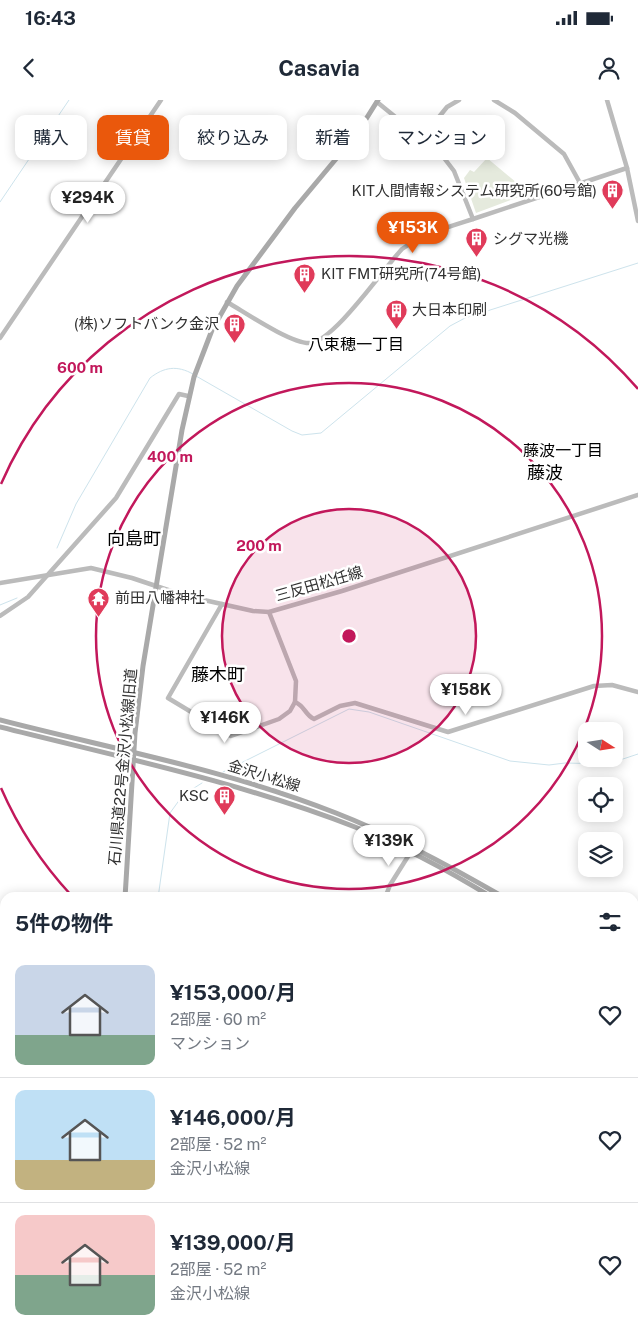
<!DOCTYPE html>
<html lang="ja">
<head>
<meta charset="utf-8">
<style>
  :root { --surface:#fff; --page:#f2f2f3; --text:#1f2937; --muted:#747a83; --line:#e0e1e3; --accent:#ea580c }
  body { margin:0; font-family:"Public Sans","Noto Sans JP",sans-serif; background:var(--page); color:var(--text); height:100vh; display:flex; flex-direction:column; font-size:19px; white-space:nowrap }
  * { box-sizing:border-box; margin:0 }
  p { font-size:16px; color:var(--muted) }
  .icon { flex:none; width:28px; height:28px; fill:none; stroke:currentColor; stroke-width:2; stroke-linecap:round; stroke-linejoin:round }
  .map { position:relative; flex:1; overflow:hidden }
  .details { position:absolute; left:0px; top:792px; width:639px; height:446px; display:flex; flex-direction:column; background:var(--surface); border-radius:15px 15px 0 0; box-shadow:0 2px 12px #0003 }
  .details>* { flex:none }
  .banner { position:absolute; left:15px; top:15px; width:609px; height:45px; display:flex; gap:10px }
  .needle { width:32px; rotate:102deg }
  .controls { position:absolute; left:578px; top:622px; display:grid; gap:10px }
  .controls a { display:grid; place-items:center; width:45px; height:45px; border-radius:10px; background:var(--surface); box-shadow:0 2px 12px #0003; font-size:25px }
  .price { position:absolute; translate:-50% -42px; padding:0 11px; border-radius:18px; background:#fff; color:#222; font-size:16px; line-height:32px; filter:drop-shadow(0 1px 2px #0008) }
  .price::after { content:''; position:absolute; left:50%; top:30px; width:15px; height:11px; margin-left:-8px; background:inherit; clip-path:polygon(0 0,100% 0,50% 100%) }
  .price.current { background:var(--accent); color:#fff }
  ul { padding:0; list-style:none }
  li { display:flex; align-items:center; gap:15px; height:125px; padding:0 15px }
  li+li { border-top:1px solid var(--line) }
  li span { display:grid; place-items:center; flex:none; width:140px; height:100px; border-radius:10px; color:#555 }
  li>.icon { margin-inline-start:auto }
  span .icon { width:60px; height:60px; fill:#fffc; stroke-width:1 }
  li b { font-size:21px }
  h2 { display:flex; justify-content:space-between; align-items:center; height:60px; padding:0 15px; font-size:21px }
  .tag { padding:0 18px; border-radius:10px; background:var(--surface); box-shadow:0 2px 12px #0003; font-size:18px; line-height:45px }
  .tag.current { background:var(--accent); color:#fff }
  .status { display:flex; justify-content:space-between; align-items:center; height:35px; padding:0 25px; background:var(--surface); direction:ltr }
  .status svg { height:14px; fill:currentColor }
  header { display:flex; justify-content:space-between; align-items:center; height:65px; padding:0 15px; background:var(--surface); font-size:22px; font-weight:700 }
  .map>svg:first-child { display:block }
  .green { fill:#e5eadd }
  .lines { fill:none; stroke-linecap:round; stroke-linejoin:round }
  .stream { stroke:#cde3ec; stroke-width:1 }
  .secondary { stroke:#bbb; stroke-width:4.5 }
  .primary { stroke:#a9a9a9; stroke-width:5 }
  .ring { fill:none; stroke:#c2185b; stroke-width:2.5 }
  .labels { text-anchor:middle; stroke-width:5; stroke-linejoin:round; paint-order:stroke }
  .poi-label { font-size:15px; fill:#313131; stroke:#fff; text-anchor:start }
  .street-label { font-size:15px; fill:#313131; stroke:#fff }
  .neighbourhood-label { font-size:16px; fill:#000; stroke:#fff }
  .quarter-label { font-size:18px; fill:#000; stroke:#fff }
  .centre { fill:#c2185b; stroke:#fff; stroke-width:2.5 }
  .ring-label { font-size:15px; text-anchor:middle; font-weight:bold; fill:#c2185b; stroke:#fff; stroke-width:5; stroke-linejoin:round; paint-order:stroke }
</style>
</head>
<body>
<div class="status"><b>16:43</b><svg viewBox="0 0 49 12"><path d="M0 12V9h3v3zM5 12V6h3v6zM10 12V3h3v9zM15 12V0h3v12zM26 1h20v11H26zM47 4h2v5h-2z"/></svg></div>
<header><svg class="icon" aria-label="back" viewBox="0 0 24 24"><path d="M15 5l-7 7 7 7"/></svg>Casavia<svg class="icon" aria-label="person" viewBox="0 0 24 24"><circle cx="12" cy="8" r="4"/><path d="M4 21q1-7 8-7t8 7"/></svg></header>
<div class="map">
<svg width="638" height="1238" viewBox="0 0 638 1238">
  <rect width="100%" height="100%" fill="#fff"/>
  <!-- green -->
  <polygon class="green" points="487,58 529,93 476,113 464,78 470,70 474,72"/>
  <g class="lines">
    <!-- stream -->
    <g class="stream">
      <polyline points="0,102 69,0"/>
      <polyline points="196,276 292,331 302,335 321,333 450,226 465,218 638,163"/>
      <path d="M57 448 76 404 150 278C164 267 177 265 193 274"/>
      <polyline points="0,505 17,498"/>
      <polyline points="223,672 349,609 369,612 510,661 549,665 565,663 608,664 638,654"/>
      <polyline points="158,798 170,713 183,695 202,683"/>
      <polyline points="0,931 5,930"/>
    </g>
    <!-- secondary -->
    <g class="secondary">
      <polyline points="494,0 515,13 564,54 580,83"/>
      <polyline points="607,0 627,68 638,121"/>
      <polyline points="422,38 447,7 459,0"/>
      <polyline points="473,119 627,68"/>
      <path d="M227 202C246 213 290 243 309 243 332 244 384 168 402 149 423 134 448 127 473 119L454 71 441 54 377 2"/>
      <polyline points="0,238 161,0"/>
      <polyline points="0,483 91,468 132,478 186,496 253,511 269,512 342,491 638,395"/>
      <polyline points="222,504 168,598 231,636 279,619 290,611 295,602 296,581 269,512"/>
      <polyline points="0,516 28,497 116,398 179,294 188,296"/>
      <path d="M295 602C305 606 305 615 314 619L340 606 355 603 448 632 594 586 612 585 638 592"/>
      <polyline points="385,798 390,785 412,750"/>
      <polyline points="345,1234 346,1238"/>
    </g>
    <!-- primary -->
    <g class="primary">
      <path d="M0 620C112 649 228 670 336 713 395 736 450 766 505 798"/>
      <path d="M0 627C119 657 240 682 355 727 403 746 449 771 493 798"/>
      <polyline points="125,798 135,633 143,566 182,330 194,277 212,230 237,186 295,108 356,35 378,0"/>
      <polyline points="634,895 638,899"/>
      <polyline points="634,903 638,907"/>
      <polyline points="634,1229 638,1228"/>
      <polyline points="95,1238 95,1234"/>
      <polyline points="520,1238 570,1234"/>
    </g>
  </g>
  <!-- distance rings -->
  <circle cx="349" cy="536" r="127" fill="#c2185b" fill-opacity=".12"/>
  <g class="ring">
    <circle cx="349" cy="536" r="127"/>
    <circle cx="349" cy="536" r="253"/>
    <path d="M71 795A380 380 0 0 1 1 688M1 384A380 380 0 0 1 638 289"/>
  </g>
  <!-- icons -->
  <defs>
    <symbol id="building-pin" viewBox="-11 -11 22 30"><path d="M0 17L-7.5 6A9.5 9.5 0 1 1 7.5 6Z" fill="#e03b5a" stroke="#fff"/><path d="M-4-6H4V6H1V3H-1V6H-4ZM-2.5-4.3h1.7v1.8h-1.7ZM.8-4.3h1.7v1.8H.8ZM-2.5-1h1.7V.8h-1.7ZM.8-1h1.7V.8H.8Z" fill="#fff"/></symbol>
    <symbol id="temple-pin" viewBox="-11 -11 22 30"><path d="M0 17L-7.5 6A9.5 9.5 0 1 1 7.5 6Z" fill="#e03b5a" stroke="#fff"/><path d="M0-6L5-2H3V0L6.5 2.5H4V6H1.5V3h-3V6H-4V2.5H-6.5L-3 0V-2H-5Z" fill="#fff"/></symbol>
  </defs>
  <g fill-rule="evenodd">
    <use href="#building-pin" x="600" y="78" width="25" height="34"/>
    <use href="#building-pin" x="464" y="126" width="25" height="34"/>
    <use href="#building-pin" x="292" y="162" width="25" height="34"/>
    <use href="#building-pin" x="384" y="198" width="25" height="34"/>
    <use href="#building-pin" x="222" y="212" width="25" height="34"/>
    <use href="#temple-pin" x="86" y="486" width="25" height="34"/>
    <use href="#building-pin" x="212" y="684" width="25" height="34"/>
  </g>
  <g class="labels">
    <!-- poi labels -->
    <g class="poi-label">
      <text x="597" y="96" text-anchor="end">KIT人間情報システム研究所(60号館)</text>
      <text x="493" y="144">シグマ光機</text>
      <text x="321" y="179">KIT FMT研究所(74号館)</text>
      <text x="412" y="215">大日本印刷</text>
      <text x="219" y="229" text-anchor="end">(株)ソフトバンク金沢</text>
      <text x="115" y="503">前田八幡神社</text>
      <text x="209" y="701" text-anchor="end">KSC</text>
    </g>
    <!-- street labels -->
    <g class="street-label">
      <text transform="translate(319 484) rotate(-16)" y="5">三反田松任線</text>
      <text transform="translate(123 667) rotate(-85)" y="5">石川県道22号金沢小松線旧道</text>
      <text transform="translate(264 676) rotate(17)" y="5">金沢小松線</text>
    </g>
    <!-- neighbourhood labels -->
    <g class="neighbourhood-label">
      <text x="356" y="250">八束穂一丁目</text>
      <text x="563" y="356">藤波一丁目</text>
    </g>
    <!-- quarter labels -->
    <g class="quarter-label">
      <text x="545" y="379">藤波</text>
      <text x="134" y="445">向島町</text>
      <text x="218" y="581">藤木町</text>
    </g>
  </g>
  <circle cx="349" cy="536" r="8" class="centre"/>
  <g class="ring-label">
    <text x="80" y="273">600 m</text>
    <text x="170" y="362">400 m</text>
    <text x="259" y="451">200 m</text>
  </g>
</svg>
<div class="controls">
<a><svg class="needle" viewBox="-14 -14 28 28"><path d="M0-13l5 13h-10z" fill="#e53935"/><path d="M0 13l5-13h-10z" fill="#747a83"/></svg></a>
<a><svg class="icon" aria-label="locate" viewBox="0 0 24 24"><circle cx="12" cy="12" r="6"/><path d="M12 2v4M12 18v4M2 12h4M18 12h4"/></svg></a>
<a><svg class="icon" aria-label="layers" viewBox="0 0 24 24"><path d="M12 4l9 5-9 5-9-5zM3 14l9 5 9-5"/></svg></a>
</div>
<b class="price" style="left:88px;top:124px">¥294K</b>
<b class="price current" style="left:413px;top:154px">¥153K</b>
<b class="price" style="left:466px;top:616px">¥158K</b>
<b class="price" style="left:225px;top:644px">¥146K</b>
<b class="price" style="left:389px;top:767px">¥139K</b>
<div class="banner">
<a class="tag">購入</a>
<a class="tag current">賃貸</a>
<a class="tag">絞り込み</a>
<a class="tag">新着</a>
<a class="tag">マンション</a>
</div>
<section class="details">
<h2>5件の物件<svg class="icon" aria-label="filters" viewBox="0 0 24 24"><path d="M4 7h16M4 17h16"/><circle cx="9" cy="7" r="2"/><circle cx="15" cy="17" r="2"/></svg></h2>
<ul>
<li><span style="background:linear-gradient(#c9d6e8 70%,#7fa58c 0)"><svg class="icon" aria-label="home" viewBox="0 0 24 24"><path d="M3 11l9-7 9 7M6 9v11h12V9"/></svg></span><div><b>¥153,000/月</b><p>2部屋 · 60 m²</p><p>マンション</p></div><svg class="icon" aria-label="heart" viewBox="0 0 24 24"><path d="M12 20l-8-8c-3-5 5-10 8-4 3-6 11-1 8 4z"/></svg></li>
<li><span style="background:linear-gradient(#bfe0f5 70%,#c2b280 0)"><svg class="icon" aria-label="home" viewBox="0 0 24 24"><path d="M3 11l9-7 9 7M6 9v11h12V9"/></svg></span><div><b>¥146,000/月</b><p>2部屋 · 52 m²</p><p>金沢小松線</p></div><svg class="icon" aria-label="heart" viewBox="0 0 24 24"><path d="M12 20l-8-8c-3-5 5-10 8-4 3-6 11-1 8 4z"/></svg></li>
<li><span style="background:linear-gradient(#f6c9c9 60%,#7fa58c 0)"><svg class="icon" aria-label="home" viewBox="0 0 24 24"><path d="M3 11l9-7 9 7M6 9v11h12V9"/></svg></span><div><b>¥139,000/月</b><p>2部屋 · 52 m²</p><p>金沢小松線</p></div><svg class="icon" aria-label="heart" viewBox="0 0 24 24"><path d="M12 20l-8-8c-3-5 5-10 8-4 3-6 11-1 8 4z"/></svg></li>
</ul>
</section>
</div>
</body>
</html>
